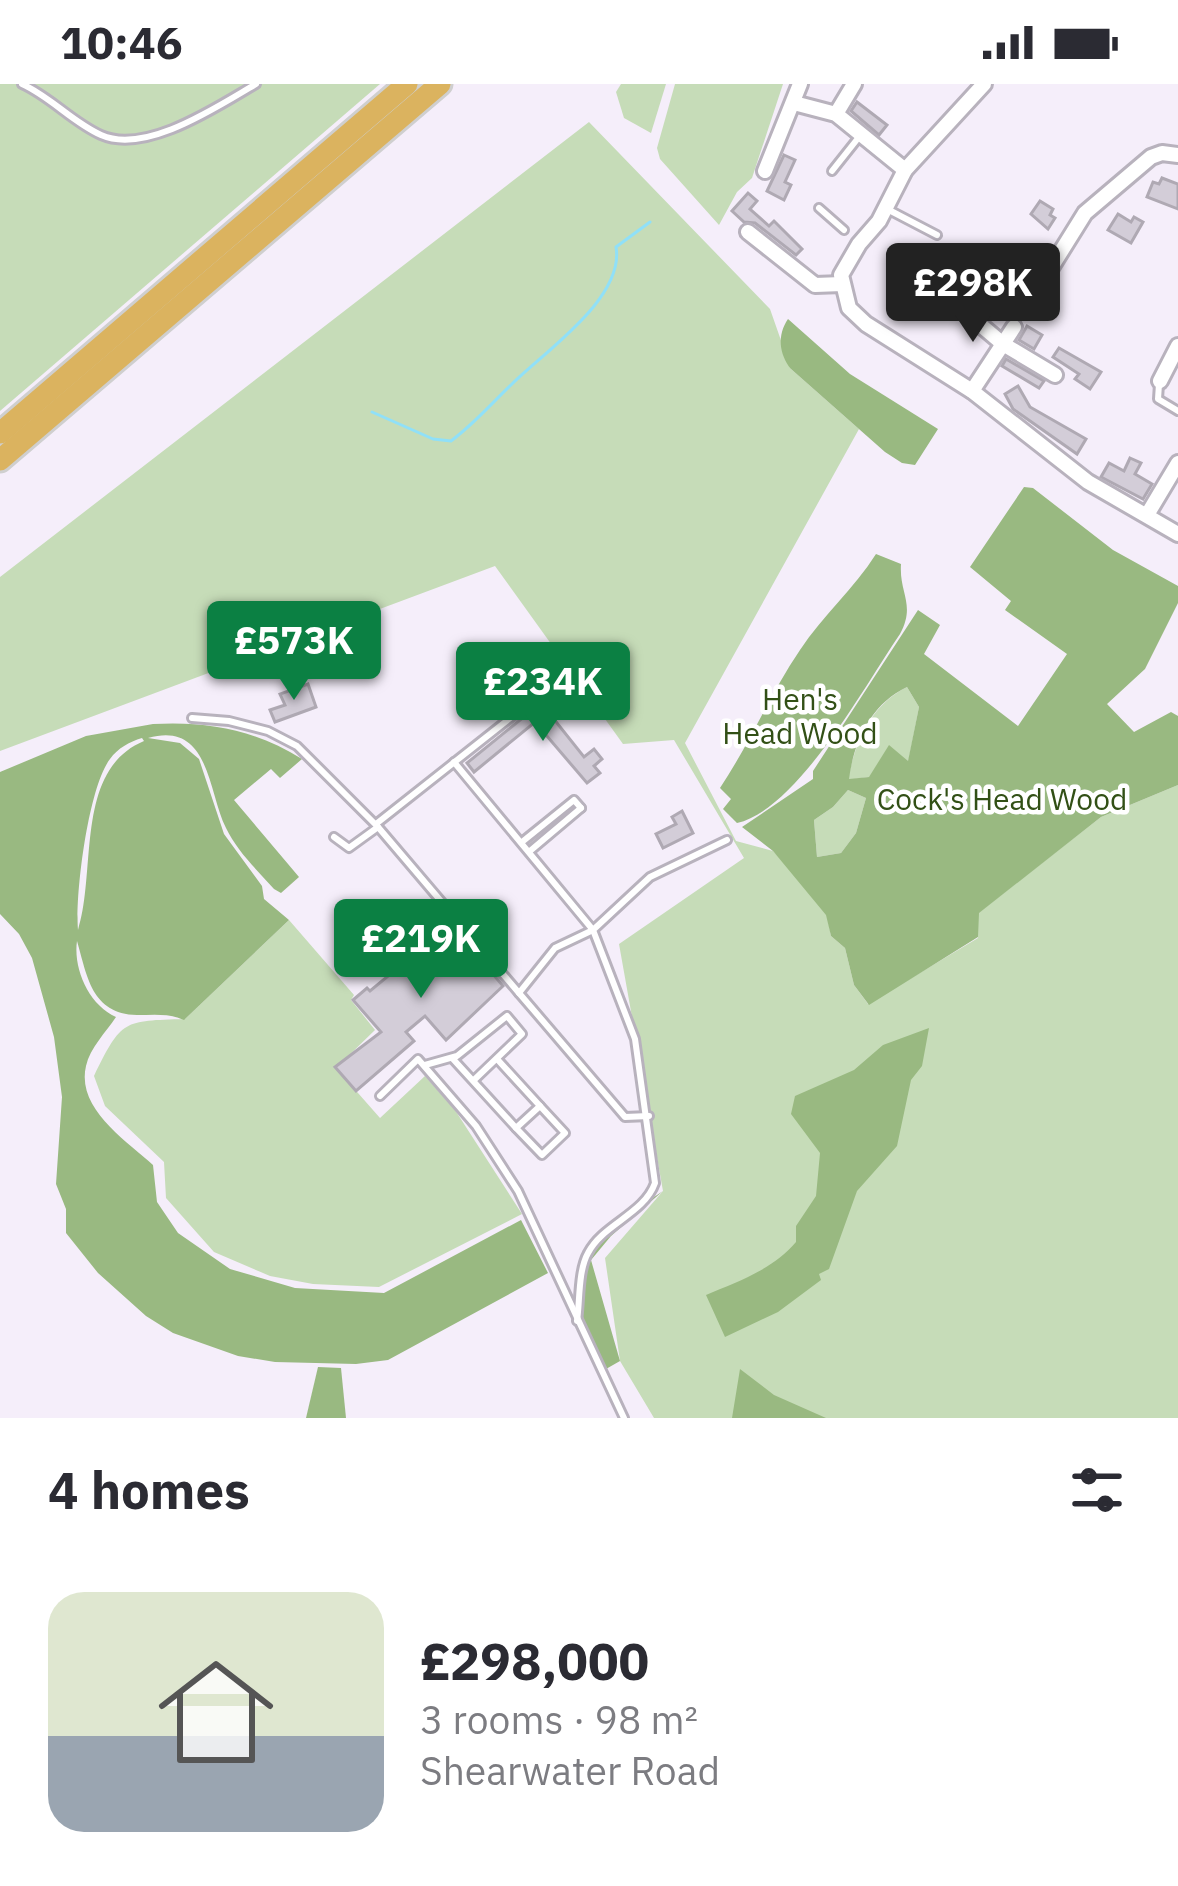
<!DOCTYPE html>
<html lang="en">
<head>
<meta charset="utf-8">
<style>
  :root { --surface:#fff; --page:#f2f2f3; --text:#2b2b33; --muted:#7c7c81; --line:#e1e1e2; --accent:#0b8043 }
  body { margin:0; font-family:"IBM Plex Sans",sans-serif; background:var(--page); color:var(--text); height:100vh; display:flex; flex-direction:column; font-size:45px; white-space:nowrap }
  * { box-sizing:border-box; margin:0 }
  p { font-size:39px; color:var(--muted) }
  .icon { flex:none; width:66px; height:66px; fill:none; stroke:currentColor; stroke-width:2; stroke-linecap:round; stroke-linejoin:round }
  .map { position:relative; height:1334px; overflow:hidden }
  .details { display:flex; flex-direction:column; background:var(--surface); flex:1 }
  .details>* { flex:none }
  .price { position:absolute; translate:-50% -102px; padding:0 27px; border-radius:12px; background:var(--accent); color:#fff; font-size:39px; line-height:78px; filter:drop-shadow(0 3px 6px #0008) }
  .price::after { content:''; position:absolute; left:50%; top:72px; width:36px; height:27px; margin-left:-18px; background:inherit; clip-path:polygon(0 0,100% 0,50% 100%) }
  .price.current { background:#222; color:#fff }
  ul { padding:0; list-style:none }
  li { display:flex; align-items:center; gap:36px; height:300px; padding:0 48px }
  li+li { border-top:3px solid var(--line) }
  li span { display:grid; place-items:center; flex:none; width:336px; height:240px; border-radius:36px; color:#555 }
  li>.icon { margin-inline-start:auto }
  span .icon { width:144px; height:144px; fill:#fffc; stroke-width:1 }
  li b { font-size:51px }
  h2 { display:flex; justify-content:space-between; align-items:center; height:144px; padding:0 48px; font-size:51px }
  .status { display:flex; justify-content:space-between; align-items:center; height:84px; padding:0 60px; background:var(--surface); direction:ltr }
  .status svg { height:33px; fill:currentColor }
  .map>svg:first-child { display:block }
  .green { fill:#c6dcb8 }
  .forest { fill:#99b981; fill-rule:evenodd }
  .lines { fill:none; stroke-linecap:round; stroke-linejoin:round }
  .stream { stroke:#90e0f8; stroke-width:3 }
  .building { fill:#d3cdd8; stroke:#afa9b3; stroke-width:3 }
  .service-casing { stroke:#b8b2bd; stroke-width:12 }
  .minor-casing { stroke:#b8b2bd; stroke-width:20 }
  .trunk-casing { stroke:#cfcfcf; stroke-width:27 }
  .service { stroke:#fff; stroke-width:6 }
  .minor { stroke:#fff; stroke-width:14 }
  .trunk { stroke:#dbb35f; stroke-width:21 }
  .labels { text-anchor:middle; stroke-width:9; stroke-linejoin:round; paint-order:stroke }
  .park-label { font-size:30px; fill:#325016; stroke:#fff }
</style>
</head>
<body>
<div class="status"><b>10:46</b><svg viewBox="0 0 49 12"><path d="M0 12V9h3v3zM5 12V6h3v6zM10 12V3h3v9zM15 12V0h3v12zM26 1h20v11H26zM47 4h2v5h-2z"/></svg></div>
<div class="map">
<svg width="1178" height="1334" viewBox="0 0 1178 1334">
  <rect width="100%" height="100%" fill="#f5eefa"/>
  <!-- green -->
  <g class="green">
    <polygon points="0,0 380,0 0,327"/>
    <polygon points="621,0 666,0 651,49 624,34 616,8"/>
    <polygon points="675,0 783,0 752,94 737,108 719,141 660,75 657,64"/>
    <polygon points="589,38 770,225 791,285 859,345 685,659 736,757 773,767 804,800 827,831 831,852 845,864 854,901 868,920 978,854 978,829 1101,733 1178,701 1178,1334 654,1334 620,1277 605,1174 663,1107 619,860 744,774 674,656 623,660 495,482 0,667 0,493"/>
    <path d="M907 603 919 623 908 679 869 693 848 696C855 657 871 621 907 603Z"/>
    <polygon points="848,706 866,714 856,749 841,769 817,773 814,736 833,723"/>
    <path d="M289 836 354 911 351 916 375 946 336 984 380 1034 425 992 455 1026 522 1130 379 1203 313 1200 270 1192 214 1168 166 1114 164 1078 105 1022 94 992C122 935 123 937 185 935Z"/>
  </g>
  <!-- forest -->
  <g class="forest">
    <path d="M788 235 850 290 938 345 915 381 902 379 885 368 791 285C779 270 777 251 788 235Z"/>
    <path d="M1024 403 1033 404 1113 466 1178 502V519L1145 585 1107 620 1134 648 1171 628 1178 632V701L1101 733 979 829 978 853 869 921 854 901 845 864 831 852 826 831 773 767 742 743 813 695V687L918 526 940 541 924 570 1018 642 1067 570 1005 526 1011 517 970 483ZM907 603 919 623 908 677 889 661 869 693 849 695C854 657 871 620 907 603ZM848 706 866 714 856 749 841 769 817 773 814 736 833 723Z"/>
    <path d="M876 470 901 480C899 510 916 520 900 550 865 601 798 725 737 739L723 725 731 715 720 704C750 659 770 610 800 566 823 531 854 505 876 470Z"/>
    <path d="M153 640C209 637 255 646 302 675L280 694 271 685 234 716 299 793 281 809 274 805C257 786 237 767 226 744 208 709 210 636 148 654L180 659 199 675 224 750 262 802 264 815 289 836 184 936C168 929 154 931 137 931 91 930 87 891 77 857 73 885 89 921 116 933 106 948 90 964 86 982 76 1025 127 1057 153 1081L157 1118 178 1149 230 1185 295 1204 384 1209 521 1136 548 1189 388 1276 356 1280 275 1278 238 1272 173 1249 146 1232 98 1189 66 1149V1125L56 1100 62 1013 54 953 32 874 19 850 0 830V688L86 652ZM142 654 144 657C74 686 97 787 78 846 75 811 88 704 110 675 118 664 129 658 142 654Z"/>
    <path d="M929 944 922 982 911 996 897 1062 857 1107 829 1185 819 1190 821 1196 778 1228 725 1253 706 1211C739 1197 772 1186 796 1158V1142L816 1112 820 1069 791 1030 795 1012 854 986 883 961Z"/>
    <path d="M663 1107 611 1152 591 1176 620 1277 606 1285 591 1253 582 1247C570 1173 607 1145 663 1107Z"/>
    <polygon points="318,1283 341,1284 346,1334 306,1334"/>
    <polygon points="740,1285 774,1311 826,1334 732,1334"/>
  </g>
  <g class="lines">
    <!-- stream -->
    <path class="stream" d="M372 328 433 355 451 357C474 340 492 319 512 300 544 268 625 214 616 163L650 138"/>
  </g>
  <!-- building -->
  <g class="building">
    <polygon points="857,18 887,41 879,51 851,27"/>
    <polygon points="784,71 795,76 785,98 791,101 784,116 767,107"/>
    <polygon points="1162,94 1178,100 1178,125 1147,113 1153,98 1159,100"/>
    <polygon points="748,109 757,117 750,125 769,142 774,137 802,165 796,171 755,139 744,138 732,127"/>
    <polygon points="1040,117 1053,125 1050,131 1055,134 1048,145 1031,130"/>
    <polygon points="1118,130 1131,138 1134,133 1143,138 1131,159 1108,146"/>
    <polygon points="1027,242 1042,251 1034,265 1019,256"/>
    <polygon points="1059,264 1101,288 1090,305 1075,295 1079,290 1053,273"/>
    <polygon points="1006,275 1044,297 1039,304 1002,282"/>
    <polygon points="1018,302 1030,323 1086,355 1077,370 1013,325 1005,310"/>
    <polygon points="1130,374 1141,379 1135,390 1152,400 1143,415 1101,393 1109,379 1124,387"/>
    <polygon points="308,600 316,623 275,638 270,626 285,621 280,610"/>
    <polygon points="541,619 584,673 594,665 602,675 594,682 600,689 587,699 535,638 474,688 467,679"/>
    <polygon points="682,727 693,749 663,764 656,750 676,740 672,733"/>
    <polygon points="451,840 503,902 446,956 425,932 406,948 414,957 356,1007 335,983 381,948 353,916 367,904 370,907"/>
  </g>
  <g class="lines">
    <defs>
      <g id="service">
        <path d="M22 0C51 13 72 38 101 51 146 71 218 22 256 0"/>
        <polyline points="832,87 859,53"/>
        <polyline points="819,124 844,146"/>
        <polyline points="889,126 937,151"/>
        <polyline points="1159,300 1158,315 1178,327"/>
        <polyline points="506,607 521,625"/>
        <polyline points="192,634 229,637 268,647 297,662 378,743 519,909 555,864 593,846 454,678"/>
        <polyline points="376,740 547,605"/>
        <polyline points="334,753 349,764 378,743"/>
        <polyline points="522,758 574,716 581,724"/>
        <polyline points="530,767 581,724"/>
        <polyline points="519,909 625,1033 649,1032"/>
        <polyline points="453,975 516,1044 540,1022 497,975"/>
        <polyline points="425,981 457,972 507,932 522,950 474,996"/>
        <polyline points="380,1012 418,975 476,1042 518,1107 624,1334"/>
        <polyline points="516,1044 542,1071 565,1049 540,1022"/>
        <path d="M577 1237C580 1217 578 1187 588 1169 603 1140 644 1130 655 1099L635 955 593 846 650 793 727 756"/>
      </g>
      <g id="minor">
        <polyline points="984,0 905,86 879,137 859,160 841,191 849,224 866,240 972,307 1088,398 1178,450"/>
        <polyline points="794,19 836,30 905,86"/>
        <polyline points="836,30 854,0"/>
        <polyline points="765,87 800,0"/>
        <polyline points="748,148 815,201 842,200"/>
        <polyline points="1034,211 1085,129 1151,73 1162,69 1178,71"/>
        <polyline points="950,215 1003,260 1055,291"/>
        <polyline points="1160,297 1178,262"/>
        <polyline points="972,307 1014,243"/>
        <polyline points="1147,431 1178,379"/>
      </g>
      <g id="trunk">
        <polyline points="0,349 407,0"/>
        <polyline points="0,376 440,0"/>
      </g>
    </defs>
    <!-- service casing -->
    <use href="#service" class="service-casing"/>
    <!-- minor casing -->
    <use href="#minor" class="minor-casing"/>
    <!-- trunk casing -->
    <use href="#trunk" class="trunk-casing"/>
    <!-- service -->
    <use href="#service" class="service"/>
    <!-- minor -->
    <use href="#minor" class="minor"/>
    <!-- trunk -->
    <use href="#trunk" class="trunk"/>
  </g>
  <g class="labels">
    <!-- park labels -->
    <g class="park-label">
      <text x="800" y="626">Hen's<tspan x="800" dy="34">Head Wood</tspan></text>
      <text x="1002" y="726">Cock's Head Wood</text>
    </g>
  </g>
</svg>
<b class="price current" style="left:973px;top:261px">£298K</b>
<b class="price" style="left:294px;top:619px">£573K</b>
<b class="price" style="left:543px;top:660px">£234K</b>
<b class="price" style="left:421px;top:917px">£219K</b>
</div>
<section class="details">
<h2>4 homes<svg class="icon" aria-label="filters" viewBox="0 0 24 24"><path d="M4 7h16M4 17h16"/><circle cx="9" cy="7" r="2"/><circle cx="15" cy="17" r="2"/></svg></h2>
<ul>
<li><span style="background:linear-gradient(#dfe7d0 60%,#9aa5b1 0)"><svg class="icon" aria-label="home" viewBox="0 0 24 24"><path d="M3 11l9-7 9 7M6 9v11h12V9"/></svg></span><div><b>£298,000</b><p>3 rooms · 98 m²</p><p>Shearwater Road</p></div></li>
</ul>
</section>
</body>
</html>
